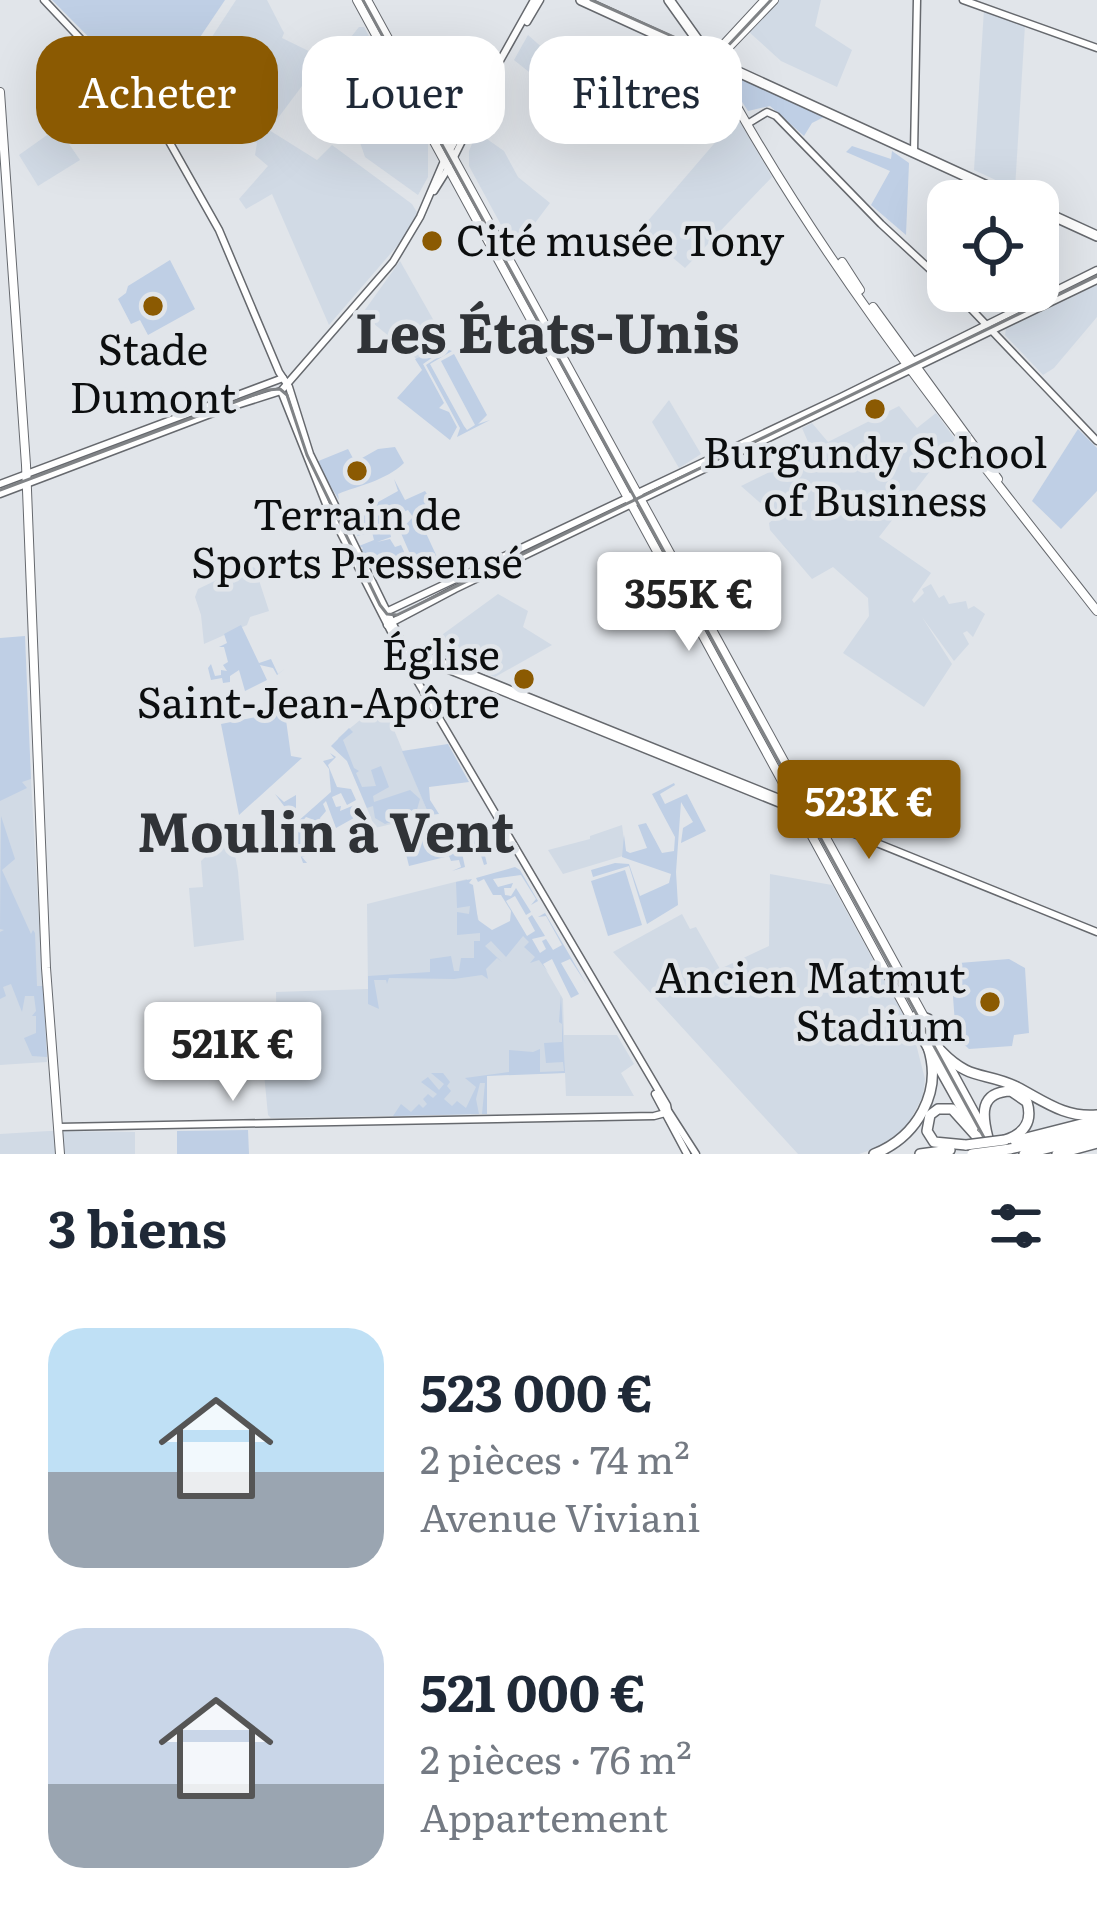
<!DOCTYPE html>
<html lang="fr">
<head>
<meta charset="utf-8">
<style>
  :root { --surface:#fff; --page:#f2f2f3; --text:#1f2937; --muted:#747a83; --accent:#8b5a02 }
  body { margin:0; font-family:Literata,serif; background:var(--page); color:var(--text); height:100vh; display:flex; flex-direction:column; font-size:45px; white-space:nowrap }
  * { box-sizing:border-box; margin:0 }
  p { font-size:39px; color:var(--muted) }
  .icon { flex:none; width:66px; height:66px; fill:none; stroke:currentColor; stroke-width:2; stroke-linecap:round; stroke-linejoin:round }
  .map { position:relative; height:1154px; overflow:hidden }
  .side { display:flex; flex-direction:column; background:var(--surface); flex:1 }
  .side>* { flex:none }
  .banner { position:absolute; left:36px; top:36px; width:1026px; height:108px; display:flex; gap:24px }
  .controls { position:absolute; left:927px; top:180px; display:grid; gap:24px }
  .controls a { display:grid; place-items:center; width:132px; height:132px; border-radius:24px; background:var(--surface); box-shadow:0 12px 48px #0002; font-size:60px }
  .price { position:absolute; translate:-50% -102px; padding:0 27px; border-radius:12px; background:#fff; color:#222; font-size:39px; line-height:78px; filter:drop-shadow(0 3px 6px #0008) }
  .price::after { content:''; position:absolute; left:50%; top:72px; width:36px; height:27px; margin-left:-18px; background:inherit; clip-path:polygon(0 0,100% 0,50% 100%) }
  .price.on { background:var(--accent); color:#fff }
  ul { padding:0; list-style:none }
  li { display:flex; align-items:center; gap:36px; height:300px; padding:0 48px }
  li span { display:grid; place-items:center; flex:none; width:336px; height:240px; border-radius:36px; color:#555 }
  li>.icon { margin-inline-start:auto }
  span .icon { width:144px; height:144px; fill:#fffc; stroke-width:1 }
  li b { font-size:51px }
  h2 { display:flex; justify-content:space-between; align-items:center; height:144px; padding:0 48px; font-size:51px }
  .pill { padding:0 42px; border-radius:36px; background:var(--surface); box-shadow:0 12px 48px #0002; font-size:42px; line-height:108px }
  .pill.on { background:var(--accent); color:#fff }
  .map>svg:first-child { display:block }
  .built { fill:#d1dae5 }
  .green { fill:#bfcfe5 }
  .lines { fill:none; stroke-linecap:round; stroke-linejoin:round }
  .tertiary-casing { stroke:#66696e; stroke-width:9 }
  .secondary-casing { stroke:#66696e; stroke-width:10 }
  .primary-casing { stroke:#66696e; stroke-width:12 }
  .trunk-casing { stroke:#66696e; stroke-width:12 }
  .tertiary { stroke:#fff; stroke-width:6 }
  .secondary { stroke:#fff; stroke-width:8 }
  .primary { stroke:#fff; stroke-width:9 }
  .trunk { stroke:#fff; stroke-width:9 }
  .tram { stroke:#808386; stroke-width:3 }
  .trunk-bridge-casing { stroke:#66696e; stroke-width:12; stroke-linecap:butt }
  .trunk-bridge { stroke:#fff; stroke-width:9 }
  .poi-dot { fill:#8b5a02; stroke:#e1e5ea; stroke-width:4.5 }
  .labels { text-anchor:middle; stroke-width:9; stroke-linejoin:round; paint-order:stroke }
  .poi-label { font-size:42px; fill:#0c0e0f; stroke:#e1e5ea }
  .district-label { font-size:54px; font-weight:bold; fill:#303337; stroke:#e1e5ea }
</style>
</head>
<body>
<div class="map">
<svg width="1097" height="1154" viewBox="0 0 1097 1154">
  <rect width="100%" height="100%" fill="#e1e5ea"/>
  <!-- built -->
  <g class="built">
    <polygon points="236,0 267,0 284,33 282,38 323,58 269,130 317,160 332,145 412,204 418,214 404,238 329,325 272,194 246,209 239,199 268,166 255,155 257,143 213,116 176,141 161,115"/>
    <polygon points="779,0 821,0 815,26 852,50 837,87 781,61 749,32"/>
    <polygon points="984,9 1025,25 1015,189 974,170"/>
    <polygon points="359,27 364,27 428,144 428,177 418,195 365,157 341,87 348,70 331,62"/>
    <polygon points="528,35 575,77 552,111 544,105 553,91 514,60"/>
    <polygon points="105,94 118,111 69,144 80,160 38,186 19,155"/>
    <polygon points="737,117 772,177 685,268 640,230"/>
    <polygon points="477,132 504,151 518,177 550,203 532,227 512,239 507,236 469,166 469,151"/>
    <polygon points="400,261 447,344 418,360 362,314"/>
    <polygon points="1097,285 1097,317 1054,368 1043,375 1005,335 1006,329"/>
    <polygon points="669,400 701,454 679,468 652,422"/>
    <polygon points="899,406 917,428 936,413 955,439 879,537 931,573 912,600 914,603 924,593 922,589 931,584 939,598 944,595 949,604 966,601 968,609 974,606 985,614 973,637 967,631 963,633 969,644 954,661 922,617 952,664 924,707 843,653 869,616 868,598 833,567 812,579 770,530 769,523 776,517 741,486 812,451 802,428 812,423 828,442"/>
    <polygon points="248,565 255,568 269,611 250,617 247,625 204,644 201,615 195,597 198,589"/>
    <polygon points="498,594 528,611 523,627 552,645 495,677 424,648"/>
    <polygon points="383,703 429,815 375,828 338,738 375,708 382,709"/>
    <polygon points="30,762 47,1062 0,1065 0,764"/>
    <polygon points="622,825 626,855 563,874 548,850 590,839 590,836"/>
    <polygon points="226,838 232,839 238,871 244,940 194,947 189,888 203,887 201,861"/>
    <polygon points="770,874 832,885 903,1014 911,1039 915,1040 925,1079 923,1096 906,1128 880,1147 859,1154 798,1154 613,952 682,914 690,929 696,927 720,969 769,946"/>
    <polygon points="467,879 483,935 517,920 563,999 564,1035 617,1035 634,1064 621,1073 634,1096 566,1096 565,1073 502,1074 486,1076 487,1114 271,1118 268,1115 262,1053 277,1052 276,992 368,989 367,904"/>
    <polygon points="49,1131 135,1132 135,1154 0,1154 0,1134"/>
  </g>
  <!-- green -->
  <g class="green">
    <polygon points="52,0 225,0 155,104"/>
    <polygon points="728,70 826,116 812,123 804,136 770,106 748,111 724,74"/>
    <polygon points="852,146 891,159 892,151 909,163 906,235 871,205 890,171 846,152"/>
    <polygon points="170,260 195,309 148,335 140,320 131,324 118,299 126,293 128,286"/>
    <polygon points="447,341 448,347 423,364 444,403 439,408 449,412 457,427 450,440 397,398 422,370 415,359 440,349"/>
    <polygon points="449,350 452,351 430,364 464,426 467,430 475,425 441,361 454,354 487,415 478,424 490,420 457,437 460,428 426,365"/>
    <polygon points="1078,429 1097,448 1097,491 1061,529 1032,501"/>
    <path d="M395 447 404 463C385 481 360 485 338 494L339 500 316 462 348 449 355 462 378 449Z"/>
    <polygon points="394,479 405,500 425,491 435,506 440,507 440,511 438,508 419,518 437,557 414,563 400,531 413,517 408,510 387,519 391,537 377,542 390,539 395,547 401,545 406,556 372,573 368,565 373,562 371,558 366,560 361,550 363,548 359,546 374,540 372,532 357,536 361,527 351,517 398,491"/>
    <polygon points="241,625 259,663 271,659 278,674 286,668 277,675 273,668 260,665 267,680 245,691 239,670 230,676 230,682 223,683 222,678 211,680 208,668 211,664 215,676 221,675 221,670 227,671 223,665 228,662 224,647 219,647 227,643 224,634"/>
    <polygon points="25,636 31,779 22,782 27,788 0,801 0,638"/>
    <polygon points="280,712 283,717 289,714 286,720 291,756 302,758 239,815 221,724"/>
    <polygon points="349,728 353,732 343,740 354,768 359,771 356,773 362,787 376,786 371,770 381,766 389,787 373,796 374,802 410,790 420,799 416,813 385,824 375,818 373,806 367,808 347,761 331,746"/>
    <polygon points="448,744 469,782 429,787 430,800 439,814 429,815 402,751"/>
    <polygon points="330,753 336,757 328,765 337,787 351,789 356,800 347,805 341,793 332,797 336,807 341,806 340,811 357,804 361,814 336,828 326,801 323,804 326,811 320,818 324,828 331,830 325,832 314,820 306,817 300,824 311,851 324,850 302,857 307,863 303,863 284,806 275,794 284,802 296,795 296,823 331,792 329,769 323,761 334,758"/>
    <polygon points="674,783 675,785 660,794 665,804 687,794 706,831 681,843 683,828 693,822 681,802 676,872 678,905 647,924 629,866 593,877 591,870 615,863 629,864 640,896 669,883 671,874 622,857 624,835 626,851 630,853 647,848 638,825 646,823 662,853 674,851 675,837 652,794"/>
    <polygon points="1,816 15,859 2,870 31,934 33,930 35,933 37,986 43,986 47,1057 32,1056 24,1038 36,1033 36,1016 32,1016 36,1011 34,996 25,996 22,1012 11,984 3,987 6,996 0,999 0,932 4,930 0,929"/>
    <polygon points="410,827 412,832 424,829 430,836 441,834 441,828 448,842 473,836 475,842 481,839 487,864 484,865 479,849 462,853 465,867 452,871 461,867 459,860 451,861 449,856 409,866 401,834"/>
    <polygon points="515,867 520,870 538,901 531,905 536,899 521,875 493,879 498,887 513,883 511,888 504,888 505,895 511,896 516,888 531,912 526,915 515,896 506,901 527,936 535,931 528,918 532,915 545,936 532,939 540,953 546,949 542,941 546,939 553,950 562,945 546,916 538,917 545,913 587,985 570,959 561,963 579,994 571,998 552,959 543,964 548,972 539,960 530,963 535,957 524,947 529,942 523,936 506,957 491,941 485,946 502,962 497,958 486,969 488,979 482,975 454,979 389,978 387,984 386,980 374,980 379,1009 368,1004 368,976 430,972 430,959 451,956 454,971 459,971 461,958 474,958 474,941 480,941 480,933 457,935 457,912 469,914 470,906 457,908 456,882 472,879 469,883 473,885 478,920 492,930 510,921 511,911 501,895 493,895 484,879 478,882 476,878"/>
    <polygon points="625,870 642,925 608,936 591,881"/>
    <polygon points="1009,959 1025,968 1029,1033 1014,1035 1012,1046 969,1049 956,1037 951,970 959,963"/>
    <polygon points="561,995 565,1073 487,1076 487,1114 482,1114 485,1083 480,1083 476,1099 479,1114 393,1116 401,1104 411,1112 419,1104 423,1108 427,1104 423,1099 428,1094 433,1098 437,1094 421,1082 428,1077 439,1090 444,1084 431,1073 443,1073 450,1082 447,1086 451,1091 444,1099 452,1106 457,1101 466,1108 476,1087 465,1078 509,1072 509,1050 533,1052 540,1049 540,1072 564,1071 563,1062 546,1063 544,1043 562,1042 562,1024 559,1022"/>
    <polygon points="248,1130 249,1154 177,1154 177,1131"/>
  </g>
  <g class="lines">
    <defs>
      <g id="tertiary">
        <polyline points="44,0 157,120 219,230 279,372 289,387 310,454 415,669"/>
        <polyline points="963,0 1097,48"/>
        <polyline points="527,22 540,0"/>
        <polyline points="749,123 767,112 776,116 881,224 948,286"/>
        <polyline points="438,127 465,127"/>
        <polyline points="450,150 534,0"/>
        <polyline points="914,152 917,0"/>
        <polyline points="454,157 471,123"/>
        <polyline points="434,191 449,167"/>
        <polyline points="954,291 1097,441"/>
        <polyline points="281,391 326,504 409,667 667,1105 670,1121"/>
        <polyline points="0,484 283,378"/>
        <polyline points="0,494 221,410 281,391 393,262 420,217 444,161"/>
        <polyline points="388,611 841,397 1097,270"/>
        <polyline points="387,625 455,589 1097,280"/>
        <polyline points="410,660 432,658 809,810"/>
        <polyline points="412,665 429,662 1097,932"/>
        <polyline points="655,1094 687,1154"/>
        <polyline points="58,1127 654,1116 669,1112 696,1154"/>
      </g>
      <g id="secondary">
        <polyline points="357,0 912,1020"/>
        <polyline points="367,0 923,1015"/>
        <polyline points="715,54 765,0"/>
        <polyline points="711,60 724,52 774,0"/>
        <path d="M712 61C815 257 961 437 1097 611"/>
        <polyline points="0,92 26,465 46,968 60,1154"/>
        <polyline points="842,262 860,290"/>
        <polyline points="873,307 998,479"/>
      </g>
      <g id="primary">
        <polyline points="581,0 1020,201"/>
        <polyline points="669,0 711,59"/>
        <polyline points="1038,209 1097,236"/>
        <polyline points="973,1128 921,1035 912,1027 912,1020 917,1015 928,1019 929,1030 986,1135"/>
      </g>
      <g id="trunk">
        <path d="M941 1051C971 1082 984 1071 1017 1087 1044 1101 1065 1118 1097 1115"/>
        <path d="M988 1138C982 1115 979 1092 1011 1091L1027 1102C1033 1122 1024 1134 1005 1140"/>
        <polyline points="1015,1141 1097,1120"/>
        <polyline points="966,1145 934,1142 927,1131 930,1115 938,1109 952,1109 978,1138"/>
        <polyline points="1010,1149 1097,1128"/>
        <path d="M874 1154C917 1137 943 1092 928 1047"/>
        <polyline points="920,1154 950,1150"/>
        <polyline points="1024,1154 1097,1136"/>
        <polyline points="1057,1154 1097,1143"/>
      </g>
    </defs>
    <!-- tertiary casing -->
    <use href="#tertiary" class="tertiary-casing"/>
    <!-- secondary casing -->
    <use href="#secondary" class="secondary-casing"/>
    <!-- primary casing -->
    <use href="#primary" class="primary-casing"/>
    <!-- trunk casing -->
    <use href="#trunk" class="trunk-casing"/>
    <!-- tertiary -->
    <use href="#tertiary" class="tertiary"/>
    <!-- secondary -->
    <use href="#secondary" class="secondary"/>
    <!-- primary -->
    <use href="#primary" class="primary"/>
    <!-- trunk -->
    <use href="#trunk" class="trunk"/>
    <!-- tram -->
    <g class="tram">
      <polyline points="363,0 993,1154"/>
      <polyline points="591,0 712,54 724,50 771,0"/>
      <polyline points="0,490 267,390 280,389 287,395 307,455 380,605 387,614 397,615 1097,276"/>
    </g>
    <defs>
      <g id="trunk-bridge">
        <polyline points="966,1145 1005,1140"/>
        <polyline points="972,1154 1010,1149"/>
      </g>
    </defs>
    <!-- trunk-bridge casing -->
    <use href="#trunk-bridge" class="trunk-bridge-casing"/>
    <!-- trunk-bridge -->
    <use href="#trunk-bridge" class="trunk-bridge"/>
  </g>
  <!-- markers -->
  <g class="poi-dot">
    <circle cx="432" cy="241" r="12"/>
    <circle cx="153" cy="306" r="12"/>
    <circle cx="875" cy="409" r="12"/>
    <circle cx="357" cy="471" r="12"/>
    <circle cx="524" cy="679" r="12"/>
    <circle cx="990" cy="1002" r="12"/>
  </g>
  <g class="labels">
    <!-- poi labels -->
    <g class="poi-label">
      <text x="456" y="256" text-anchor="start">Cité musée Tony</text>
      <text x="153" y="365">Stade<tspan x="153" dy="48">Dumont</tspan></text>
      <text x="875" y="468">Burgundy School<tspan x="875" dy="48">of Business</tspan></text>
      <text x="357" y="530">Terrain de<tspan x="357" dy="48">Sports Pressensé</tspan></text>
      <text x="500" y="670" text-anchor="end">Église<tspan x="500" dy="48">Saint-Jean-Apôtre</tspan></text>
      <text x="966" y="993" text-anchor="end">Ancien Matmut<tspan x="966" dy="48">Stadium</tspan></text>
    </g>
    <!-- district labels -->
    <g class="district-label">
      <text x="547" y="353">Les États-Unis</text>
      <text x="326" y="852">Moulin à Vent</text>
    </g>
  </g>
</svg>
<div class="controls">
<a><svg class="icon" aria-label="locate" viewBox="0 0 24 24"><circle cx="12" cy="12" r="6"/><path d="M12 2v4M12 18v4M2 12h4M18 12h4"/></svg></a>
</div>
<b class="price" style="left:689px;top:654px">355K €</b>
<b class="price on" style="left:869px;top:862px">523K €</b>
<b class="price" style="left:233px;top:1104px">521K €</b>
<div class="banner">
<a class="pill on">Acheter</a>
<a class="pill">Louer</a>
<a class="pill">Filtres</a>
</div>
</div>
<section class="side">
<h2>3 biens<svg class="icon" aria-label="filters" viewBox="0 0 24 24"><path d="M4 7h16M4 17h16"/><circle cx="9" cy="7" r="2"/><circle cx="15" cy="17" r="2"/></svg></h2>
<ul>
<li><span style="background:linear-gradient(#bfe0f5 60%,#9aa5b1 0)"><svg class="icon" aria-label="home" viewBox="0 0 24 24"><path d="M3 11l9-7 9 7M6 9v11h12V9"/></svg></span><div><b>523 000 €</b><p>2 pièces · 74 m²</p><p>Avenue Viviani</p></div></li>
<li><span style="background:linear-gradient(#c9d6e8 65%,#9aa5b1 0)"><svg class="icon" aria-label="home" viewBox="0 0 24 24"><path d="M3 11l9-7 9 7M6 9v11h12V9"/></svg></span><div><b>521 000 €</b><p>2 pièces · 76 m²</p><p>Appartement</p></div></li>
</ul>
</section>
</body>
</html>
